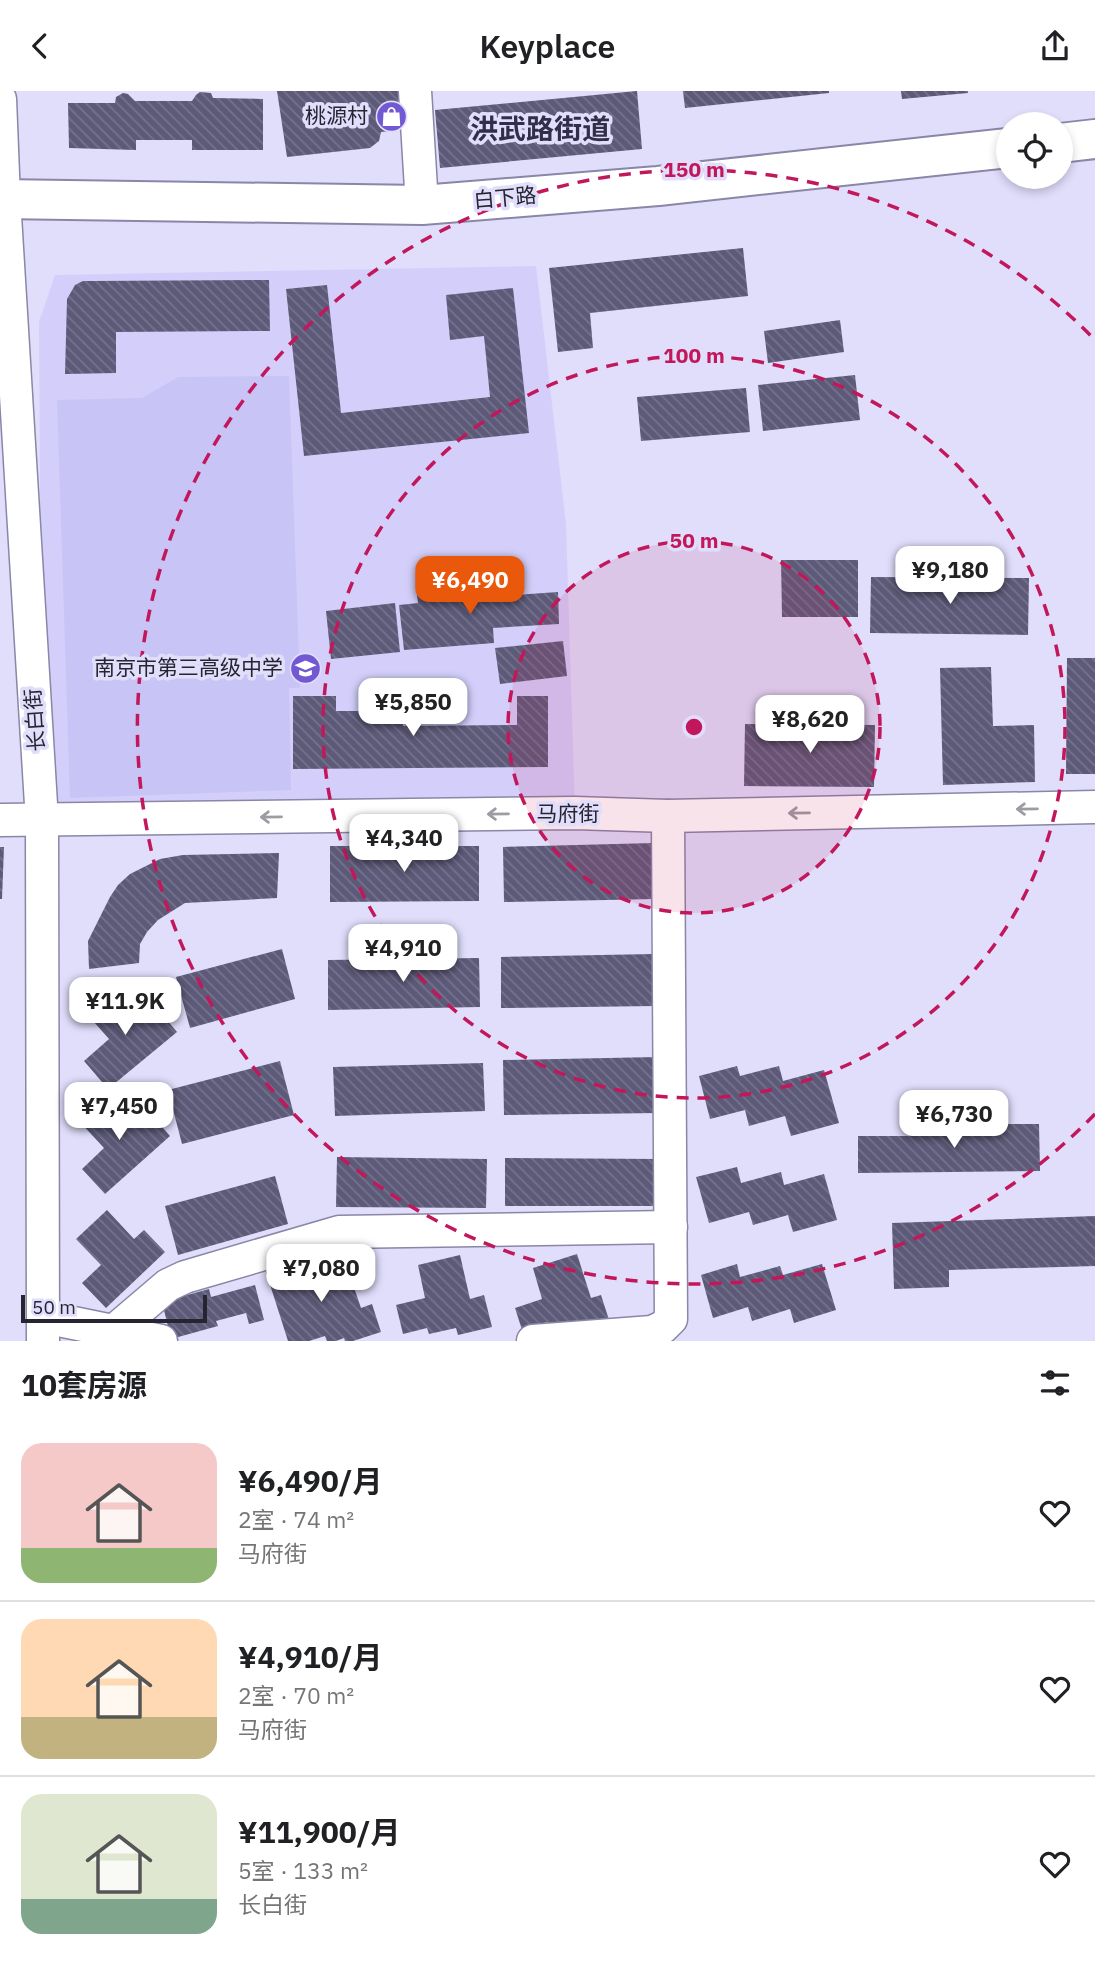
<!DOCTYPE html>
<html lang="zh">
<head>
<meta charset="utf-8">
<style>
  :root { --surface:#fff; --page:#f6f6f6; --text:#202124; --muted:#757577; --line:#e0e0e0; --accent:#ea580c }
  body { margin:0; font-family:"IBM Plex Sans","Noto Sans SC",sans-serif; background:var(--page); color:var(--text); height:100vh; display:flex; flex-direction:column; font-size:26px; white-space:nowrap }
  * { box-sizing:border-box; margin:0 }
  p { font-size:23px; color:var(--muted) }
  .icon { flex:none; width:38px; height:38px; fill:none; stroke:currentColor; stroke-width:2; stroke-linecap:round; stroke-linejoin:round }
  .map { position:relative; height:1250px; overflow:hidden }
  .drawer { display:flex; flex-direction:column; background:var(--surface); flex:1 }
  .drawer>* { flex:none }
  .buttons { position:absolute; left:996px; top:21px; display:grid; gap:14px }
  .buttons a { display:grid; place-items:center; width:77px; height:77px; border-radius:50%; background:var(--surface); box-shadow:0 4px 10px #0003; font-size:35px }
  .scale { position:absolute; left:21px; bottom:18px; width:186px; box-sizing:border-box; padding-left:7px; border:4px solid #262431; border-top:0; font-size:19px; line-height:24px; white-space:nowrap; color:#262431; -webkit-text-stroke:5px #e0defb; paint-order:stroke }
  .price { position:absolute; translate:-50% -60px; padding:0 16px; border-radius:14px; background:#fff; color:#222; font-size:23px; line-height:46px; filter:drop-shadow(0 2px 4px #0008) }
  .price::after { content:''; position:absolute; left:50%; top:42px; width:21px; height:16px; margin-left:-10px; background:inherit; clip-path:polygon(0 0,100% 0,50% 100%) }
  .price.current { background:var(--accent); color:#fff }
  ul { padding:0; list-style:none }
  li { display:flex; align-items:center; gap:21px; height:175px; padding:0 21px }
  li+li { border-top:2px solid var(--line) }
  li span { display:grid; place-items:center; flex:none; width:196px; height:140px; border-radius:21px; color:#555 }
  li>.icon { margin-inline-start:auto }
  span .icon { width:84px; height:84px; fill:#fffc; stroke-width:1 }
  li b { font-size:30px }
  h2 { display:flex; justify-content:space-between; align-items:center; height:84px; padding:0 21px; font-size:30px }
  header { display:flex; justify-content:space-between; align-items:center; height:91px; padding:0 21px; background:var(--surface); font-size:32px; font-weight:600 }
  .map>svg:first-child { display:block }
  .built { fill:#d3cffa }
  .grass { fill:#c8c4f5 }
  .building { fill:url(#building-back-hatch) }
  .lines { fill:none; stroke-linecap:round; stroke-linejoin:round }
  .minor-casing { stroke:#8986a7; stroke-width:35 }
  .major-casing { stroke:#8986a7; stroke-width:42 }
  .minor { stroke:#fff; stroke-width:32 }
  .major { stroke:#fff; stroke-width:38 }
  .oneway { stroke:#9d9ca2 }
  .ring { fill:none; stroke:#c2185b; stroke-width:3.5; stroke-dasharray:12 9 }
  .labels { text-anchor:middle; stroke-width:7; stroke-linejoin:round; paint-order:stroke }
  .poi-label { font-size:21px; fill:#262431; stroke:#e0defb; text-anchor:end }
  .street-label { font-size:21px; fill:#262431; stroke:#e0defb }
  .district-label { font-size:28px; font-weight:bold; fill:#312e49; stroke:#e0defb }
  .centre { fill:#c2185b; stroke:#e0defb; stroke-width:3.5 }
  .ring-label { font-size:21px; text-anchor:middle; font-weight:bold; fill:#c2185b; stroke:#e0defb; stroke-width:7; stroke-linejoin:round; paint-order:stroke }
</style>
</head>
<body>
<header><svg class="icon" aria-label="back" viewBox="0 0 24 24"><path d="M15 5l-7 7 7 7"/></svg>Keyplace<svg class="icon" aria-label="share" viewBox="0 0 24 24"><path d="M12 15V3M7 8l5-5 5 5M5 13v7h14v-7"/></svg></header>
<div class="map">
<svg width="1095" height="1250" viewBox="0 0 1095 1250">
  <defs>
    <pattern id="building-back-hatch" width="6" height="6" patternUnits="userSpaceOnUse" patternTransform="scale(1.75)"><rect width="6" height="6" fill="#5d5a79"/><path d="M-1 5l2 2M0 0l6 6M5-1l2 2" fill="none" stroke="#75738b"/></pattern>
  </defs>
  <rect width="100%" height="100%" fill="#e0defb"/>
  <!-- built -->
  <polygon class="built" points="536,175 566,433 575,722 42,730 39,231 55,184"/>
  <!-- grass -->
  <polygon class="grass" points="289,285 300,597 289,597 291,699 70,707 57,309 142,307 178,286"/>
  <!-- building -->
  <g class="building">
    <polygon points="277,0 405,0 407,38 381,41 379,50 370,57 287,66"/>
    <polygon points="637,0 642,58 440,77 435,19"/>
    <polygon points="683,0 829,0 829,2 685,17"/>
    <polygon points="901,0 968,0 968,2 902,8"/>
    <polygon points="200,1 211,2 213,7 263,8 263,59 192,59 192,49 136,49 136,59 69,57 68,12 115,12 116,6 123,2 128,3 135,10 192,10 196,4"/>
    <polygon points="743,157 748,205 590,222 593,257 558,261 549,177"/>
    <polygon points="269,189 270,240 116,241 116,282 65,283 67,208 75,194 83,190 92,190"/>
    <polygon points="327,194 341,322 490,306 484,245 450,249 446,204 513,197 529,342 304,365 286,198"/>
    <polygon points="840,229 844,261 768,272 764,240"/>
    <polygon points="855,284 860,329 763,340 758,294"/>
    <polygon points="746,297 750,341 641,350 637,306"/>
    <polygon points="781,469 858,469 858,526 782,526"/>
    <polygon points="871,486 1029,487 1028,544 870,542"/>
    <polygon points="473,491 474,507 558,501 559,533 493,537 494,552 404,559 399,514 418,512 416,495"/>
    <polygon points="395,512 400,561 331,568 326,520"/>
    <polygon points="563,550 567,585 500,593 495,557"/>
    <polygon points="1067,567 1095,567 1095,683 1066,683"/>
    <polygon points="991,576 993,635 1034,634 1035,691 943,694 940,577"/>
    <polygon points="293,605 336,605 336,620 364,620 364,608 403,608 403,635 517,634 517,605 548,605 548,676 293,678"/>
    <polygon points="745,633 875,634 874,696 744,695"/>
    <polygon points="654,752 655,808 504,811 503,756"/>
    <polygon points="330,755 479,755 479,810 330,811"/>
    <polygon points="0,756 4,756 2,808 0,808"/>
    <polygon points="279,762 277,807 185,812 158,829 147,841 140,853 139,872 89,878 88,850 110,806 118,794 130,783 160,768 183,764"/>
    <polygon points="282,858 295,908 190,937 176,886"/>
    <polygon points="654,863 655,915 501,917 501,866"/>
    <polygon points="479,867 480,916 328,919 328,869"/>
    <polygon points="117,896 142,926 155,915 177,941 108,998 84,970 109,948 86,922"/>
    <polygon points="657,966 658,1022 504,1024 503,969"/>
    <polygon points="280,970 294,1024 182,1053 168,999"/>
    <polygon points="483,972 485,1020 335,1025 333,976"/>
    <polygon points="737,975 740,985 779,975 783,990 824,979 839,1032 791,1045 785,1025 749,1035 745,1019 710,1028 699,985"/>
    <polygon points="109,1002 136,1032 149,1021 170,1045 105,1103 82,1078 104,1057 79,1030"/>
    <polygon points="927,1033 1039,1033 1040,1080 858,1082 858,1045 927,1045"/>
    <polygon points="337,1066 487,1068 486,1117 336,1116"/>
    <polygon points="505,1067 659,1068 659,1115 505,1115"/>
    <polygon points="737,1076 741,1092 781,1081 784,1094 824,1083 837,1129 793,1141 788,1124 753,1134 749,1121 709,1132 696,1086"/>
    <polygon points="275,1085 288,1133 178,1164 165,1115"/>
    <polygon points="107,1119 134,1148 144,1139 165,1161 106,1217 82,1192 101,1174 76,1148"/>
    <polygon points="1095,1125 1095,1175 949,1179 949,1196 894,1198 892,1132"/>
    <polygon points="577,1163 591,1207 601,1204 610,1232 550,1241 547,1231 522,1239 515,1217 542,1208 533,1177"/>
    <polygon points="460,1164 470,1208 484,1204 492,1236 458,1244 456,1237 429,1243 427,1237 403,1243 396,1214 425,1207 418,1174"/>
    <polygon points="345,1170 361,1217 372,1213 381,1241 353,1250 345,1250 344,1247 336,1250 327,1250 325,1245 309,1250 288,1250 266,1181 298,1171 302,1183"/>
    <polygon points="737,1173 740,1186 780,1175 783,1184 822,1173 836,1219 794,1232 790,1218 752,1230 748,1216 713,1227 701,1184"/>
    <polygon points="255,1194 264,1229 249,1233 246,1222 216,1230 218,1235 171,1248 162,1211 209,1198 211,1206"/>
  </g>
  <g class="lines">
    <defs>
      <g id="minor">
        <polyline points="415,0 422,114"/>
        <polyline points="0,8 4,108 42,730 43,1250"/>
        <polyline points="0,729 575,722 668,725 1095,716"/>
        <polyline points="44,1226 161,1250"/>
        <polyline points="114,1240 168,1194 185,1186 339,1141 671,1136"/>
        <polyline points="533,1250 652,1241 663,1236 671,1228 668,725"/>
      </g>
      <g id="major">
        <polyline points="1060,52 1095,48"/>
        <polyline points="0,108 422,114 658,95 1008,57"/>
      </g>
    </defs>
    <!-- minor casing -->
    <use href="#minor" class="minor-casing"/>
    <!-- major casing -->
    <use href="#major" class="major-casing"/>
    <!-- minor -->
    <use href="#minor" class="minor"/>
    <!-- major -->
    <use href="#major" class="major"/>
  </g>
  <!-- one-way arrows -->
  <defs><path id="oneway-shaft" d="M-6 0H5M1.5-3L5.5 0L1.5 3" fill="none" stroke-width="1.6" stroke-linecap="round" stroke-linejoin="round" transform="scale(1.75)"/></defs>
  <g class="oneway">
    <use href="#oneway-shaft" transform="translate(1027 718) rotate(179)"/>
    <use href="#oneway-shaft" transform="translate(799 722) rotate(179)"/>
    <use href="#oneway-shaft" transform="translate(498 723) rotate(179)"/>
    <use href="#oneway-shaft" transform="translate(271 726) rotate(179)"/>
  </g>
  <!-- distance rings -->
  <circle cx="694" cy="636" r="186" fill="#c2185b" fill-opacity=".12"/>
  <g class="ring">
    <circle cx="694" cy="636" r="186"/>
    <circle cx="694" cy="636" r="371"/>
    <path d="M1095 1023A557 557 0 1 1 1095 249"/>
  </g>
  <!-- icons -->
  <defs>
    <symbol id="shop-disc" viewBox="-11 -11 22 22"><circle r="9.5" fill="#7259d3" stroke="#e0defb"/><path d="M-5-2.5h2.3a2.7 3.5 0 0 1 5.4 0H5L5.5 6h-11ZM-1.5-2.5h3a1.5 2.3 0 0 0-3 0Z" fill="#fff"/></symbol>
    <symbol id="school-disc" viewBox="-11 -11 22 22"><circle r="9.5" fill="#7259d3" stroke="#e0defb"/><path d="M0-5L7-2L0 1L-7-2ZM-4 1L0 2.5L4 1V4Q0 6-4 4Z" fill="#fff"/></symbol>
  </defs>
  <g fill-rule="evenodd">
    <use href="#shop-disc" x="374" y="8" width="35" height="35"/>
    <use href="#school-disc" x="288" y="560" width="35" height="35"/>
  </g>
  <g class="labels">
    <!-- poi labels -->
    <g class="poi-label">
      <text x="368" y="32">桃源村</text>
      <text x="283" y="584">南京市第三高级中学</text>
    </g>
    <!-- street labels -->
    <g class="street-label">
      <text transform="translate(505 107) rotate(-5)" y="7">白下路</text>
      <text transform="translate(35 629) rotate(-94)" y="7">长白街</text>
      <text x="568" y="730">马府街</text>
    </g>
    <!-- district labels -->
    <g class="district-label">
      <text x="540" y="48">洪武路街道</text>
    </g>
  </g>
  <circle cx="694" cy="636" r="10" class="centre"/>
  <g class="ring-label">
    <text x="694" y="86">150 m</text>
    <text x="694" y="272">100 m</text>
    <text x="694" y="457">50 m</text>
  </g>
</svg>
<div class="buttons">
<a><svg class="icon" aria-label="locate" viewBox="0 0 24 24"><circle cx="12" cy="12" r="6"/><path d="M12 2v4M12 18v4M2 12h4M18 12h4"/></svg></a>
</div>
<div class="scale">50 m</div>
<b class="price" style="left:950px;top:515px">¥9,180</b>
<b class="price current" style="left:470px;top:525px">¥6,490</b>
<b class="price" style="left:413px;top:647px">¥5,850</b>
<b class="price" style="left:810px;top:664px">¥8,620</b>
<b class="price" style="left:404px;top:783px">¥4,340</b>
<b class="price" style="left:403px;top:893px">¥4,910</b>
<b class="price" style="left:125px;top:946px">¥11.9K</b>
<b class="price" style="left:119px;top:1051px">¥7,450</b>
<b class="price" style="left:954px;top:1059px">¥6,730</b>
<b class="price" style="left:321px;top:1213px">¥7,080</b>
</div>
<section class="drawer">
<h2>10套房源<svg class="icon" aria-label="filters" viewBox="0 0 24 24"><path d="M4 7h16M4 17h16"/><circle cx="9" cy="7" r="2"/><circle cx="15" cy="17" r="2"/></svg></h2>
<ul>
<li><span style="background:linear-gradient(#f6c9c9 75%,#8fb573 0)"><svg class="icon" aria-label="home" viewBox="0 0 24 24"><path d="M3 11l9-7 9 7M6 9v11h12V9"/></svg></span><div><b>¥6,490/月</b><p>2室 · 74 m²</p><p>马府街</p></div><svg class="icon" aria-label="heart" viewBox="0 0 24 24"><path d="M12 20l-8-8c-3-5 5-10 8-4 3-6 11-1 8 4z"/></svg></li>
<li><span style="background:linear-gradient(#ffd9b3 70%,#c2b280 0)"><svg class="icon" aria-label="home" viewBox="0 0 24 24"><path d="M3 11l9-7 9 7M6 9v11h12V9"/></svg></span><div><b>¥4,910/月</b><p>2室 · 70 m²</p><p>马府街</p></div><svg class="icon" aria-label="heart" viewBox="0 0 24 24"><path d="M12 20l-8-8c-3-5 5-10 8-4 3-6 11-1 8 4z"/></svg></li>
<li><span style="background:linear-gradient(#dfe7d0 75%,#7fa58c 0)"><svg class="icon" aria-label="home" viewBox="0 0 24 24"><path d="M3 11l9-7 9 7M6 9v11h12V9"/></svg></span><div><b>¥11,900/月</b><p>5室 · 133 m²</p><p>长白街</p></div><svg class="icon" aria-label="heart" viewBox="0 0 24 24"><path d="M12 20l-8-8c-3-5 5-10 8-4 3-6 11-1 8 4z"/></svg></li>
</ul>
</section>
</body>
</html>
